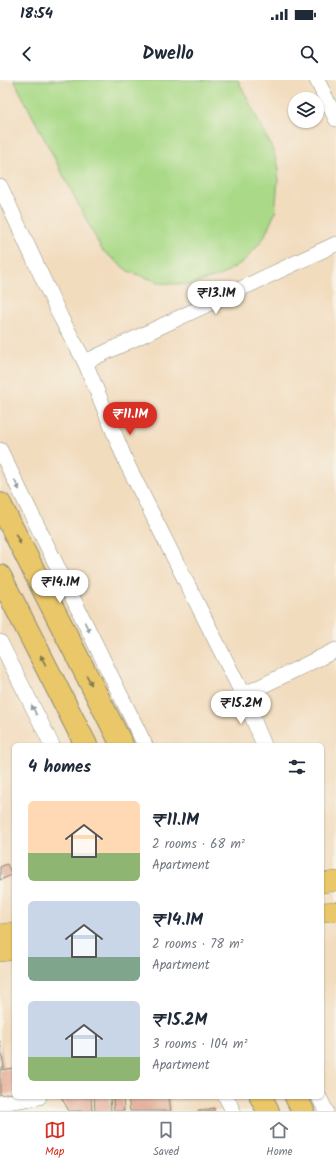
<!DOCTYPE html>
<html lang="en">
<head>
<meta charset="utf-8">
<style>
  :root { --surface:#fff; --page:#f2f2f3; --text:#1f2937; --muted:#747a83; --line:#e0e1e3; --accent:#d93025 }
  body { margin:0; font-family:Kalam,sans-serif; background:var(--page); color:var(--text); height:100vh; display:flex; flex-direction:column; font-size:15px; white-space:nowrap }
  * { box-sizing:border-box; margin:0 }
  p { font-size:13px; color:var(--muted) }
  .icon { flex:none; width:22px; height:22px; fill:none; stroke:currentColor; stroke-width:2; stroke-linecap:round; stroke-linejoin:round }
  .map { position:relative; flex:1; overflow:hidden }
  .panel { position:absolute; left:12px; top:663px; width:312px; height:356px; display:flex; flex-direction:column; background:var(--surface); border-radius:6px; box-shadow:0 1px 3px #0004 }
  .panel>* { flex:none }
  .fabs { position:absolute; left:288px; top:12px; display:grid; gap:8px }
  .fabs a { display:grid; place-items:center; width:36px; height:36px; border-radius:50%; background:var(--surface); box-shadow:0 1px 3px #0004; font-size:20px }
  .price { position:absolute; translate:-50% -34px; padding:0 9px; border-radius:14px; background:#fff; color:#222; font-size:13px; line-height:26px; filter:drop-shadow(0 1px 2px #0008) }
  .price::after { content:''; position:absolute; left:50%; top:24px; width:12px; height:9px; margin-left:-6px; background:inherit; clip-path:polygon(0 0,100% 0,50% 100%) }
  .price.active { background:var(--accent); color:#fff }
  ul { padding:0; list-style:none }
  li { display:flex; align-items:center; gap:12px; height:100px; padding:0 16px }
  li span { display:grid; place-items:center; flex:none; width:112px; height:80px; border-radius:6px; color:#555 }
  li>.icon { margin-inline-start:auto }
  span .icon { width:48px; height:48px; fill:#fffc; stroke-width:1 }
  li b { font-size:17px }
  h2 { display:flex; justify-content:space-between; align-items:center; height:48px; padding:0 16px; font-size:17px }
  .status { display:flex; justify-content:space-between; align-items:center; height:28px; padding:0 20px; background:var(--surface); direction:ltr }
  .status svg { height:11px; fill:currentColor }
  header { display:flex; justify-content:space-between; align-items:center; height:52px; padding:0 16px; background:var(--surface); font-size:18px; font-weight:600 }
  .menu { display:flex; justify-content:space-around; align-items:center; height:56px; border-top:1px solid var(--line); background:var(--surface); font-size:11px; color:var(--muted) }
  .menu a { display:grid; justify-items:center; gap:2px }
  .menu .active { color:var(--accent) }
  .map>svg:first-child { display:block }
  .green { fill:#aada88; stroke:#648c5e }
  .building { fill:#e1a28b }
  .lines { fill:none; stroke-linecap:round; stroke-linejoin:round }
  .minor-casing { stroke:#888c79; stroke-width:16 }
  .major-casing { stroke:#888c79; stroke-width:20 }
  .highway-casing { stroke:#888c79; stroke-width:24 }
  .minor { stroke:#fff; stroke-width:15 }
  .major { stroke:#eac769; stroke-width:19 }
  .highway { stroke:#eac769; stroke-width:22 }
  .oneway { fill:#8f9e9a }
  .oneway2 { fill:#7a7b4c }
</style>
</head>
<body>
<div class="status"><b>18:54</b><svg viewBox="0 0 49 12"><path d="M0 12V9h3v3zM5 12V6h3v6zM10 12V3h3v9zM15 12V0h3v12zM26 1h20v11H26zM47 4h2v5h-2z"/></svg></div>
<header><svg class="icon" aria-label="back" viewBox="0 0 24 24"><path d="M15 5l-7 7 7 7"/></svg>Dwello<svg class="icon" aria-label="search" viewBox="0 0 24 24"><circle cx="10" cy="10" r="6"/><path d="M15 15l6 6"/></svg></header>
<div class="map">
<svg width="336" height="1031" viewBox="0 0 336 1031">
  <rect width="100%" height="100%" fill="#f7f3e8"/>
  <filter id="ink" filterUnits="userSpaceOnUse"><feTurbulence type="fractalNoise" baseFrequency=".025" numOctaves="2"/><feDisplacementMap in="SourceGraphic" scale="8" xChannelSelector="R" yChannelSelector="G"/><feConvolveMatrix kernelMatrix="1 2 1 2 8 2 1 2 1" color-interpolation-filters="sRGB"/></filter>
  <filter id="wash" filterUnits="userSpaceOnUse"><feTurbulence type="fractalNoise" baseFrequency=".012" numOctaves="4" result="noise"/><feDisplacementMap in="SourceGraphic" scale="16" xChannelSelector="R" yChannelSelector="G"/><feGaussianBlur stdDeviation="0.9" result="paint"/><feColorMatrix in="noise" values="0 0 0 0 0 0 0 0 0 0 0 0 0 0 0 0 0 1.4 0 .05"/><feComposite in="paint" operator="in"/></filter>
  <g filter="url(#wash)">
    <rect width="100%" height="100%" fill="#f2dcbe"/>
    <!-- green -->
    <polygon class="green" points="14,0 238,0 272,68 279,88 275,133 263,159 244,181 222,195 189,205 161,203 128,191 102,170"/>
    <g id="blocks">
      <!-- building -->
      <g class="building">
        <polygon points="7,784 12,795 0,800 0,787"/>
        <polygon points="0,961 4,988 0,988"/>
        <polygon points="14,988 14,1013 0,1015 0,990"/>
        <polygon points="61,1017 91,1017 92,1031 69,1031"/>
        <polygon points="94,1017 110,1017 111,1031 95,1031"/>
        <polygon points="113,1017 123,1017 124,1031 114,1031"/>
        <polygon points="128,1017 169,1017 171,1031 130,1031"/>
        <polygon points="214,1028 214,1031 198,1031 198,1030"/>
      </g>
    </g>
  </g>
  <g filter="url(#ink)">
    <use href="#blocks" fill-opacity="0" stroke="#888c79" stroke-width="1"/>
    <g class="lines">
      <defs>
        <g id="minor">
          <polyline points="317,0 336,39"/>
          <polyline points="0,106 61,238 85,282 127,384 243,615 264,665"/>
          <polyline points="85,282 336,164"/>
          <polyline points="0,370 145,665"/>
          <polyline points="0,562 52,665"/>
          <polyline points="243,615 336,570"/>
          <polyline points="226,1017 233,1031"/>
          <polyline points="319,1017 326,1031"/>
          <polyline points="0,1023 39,1017"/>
        </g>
        <g id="major">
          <polyline points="322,803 336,801"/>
          <polyline points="322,832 336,831"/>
          <polyline points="0,854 14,852"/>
          <polyline points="0,872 14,870"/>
        </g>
        <g id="highway">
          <polyline points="0,424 122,665"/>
          <polyline points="0,496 86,665"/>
          <polyline points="261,1017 268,1031"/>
          <polyline points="296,1017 303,1031"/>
        </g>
      </defs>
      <!-- minor casing -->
      <use href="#minor" class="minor-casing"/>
      <!-- major casing -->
      <use href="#major" class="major-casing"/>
      <!-- highway casing -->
      <use href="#highway" class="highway-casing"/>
      <!-- minor -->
      <use href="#minor" class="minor"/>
      <!-- major -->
      <use href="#major" class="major"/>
      <!-- highway -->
      <use href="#highway" class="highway"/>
    </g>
    <!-- one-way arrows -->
    <defs><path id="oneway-solid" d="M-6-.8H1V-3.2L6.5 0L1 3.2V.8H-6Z"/></defs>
    <g class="oneway">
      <use href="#oneway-solid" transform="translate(17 405) rotate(64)"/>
      <use href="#oneway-solid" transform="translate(87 547) rotate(64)"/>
      <use href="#oneway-solid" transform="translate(34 630) rotate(-117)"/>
    </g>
    <g class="oneway2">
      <use href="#oneway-solid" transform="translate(18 459) rotate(63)"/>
      <use href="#oneway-solid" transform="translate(43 580) rotate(-117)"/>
      <use href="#oneway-solid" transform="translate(89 600) rotate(63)"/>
    </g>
  </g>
</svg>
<div class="fabs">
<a><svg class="icon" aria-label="layers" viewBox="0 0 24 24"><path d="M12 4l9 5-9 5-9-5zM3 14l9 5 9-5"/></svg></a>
</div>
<b class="price" style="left:216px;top:235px">₹13.1M</b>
<b class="price active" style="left:130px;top:356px">₹11.1M</b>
<b class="price" style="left:60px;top:524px">₹14.1M</b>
<b class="price" style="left:241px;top:645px">₹15.2M</b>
<section class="panel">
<h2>4 homes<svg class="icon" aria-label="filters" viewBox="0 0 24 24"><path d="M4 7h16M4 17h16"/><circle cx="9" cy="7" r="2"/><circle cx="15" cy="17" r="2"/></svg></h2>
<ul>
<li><span style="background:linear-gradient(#ffd9b3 65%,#8fb573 0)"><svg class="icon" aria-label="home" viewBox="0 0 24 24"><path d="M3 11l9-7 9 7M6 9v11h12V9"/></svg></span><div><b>₹11.1M</b><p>2 rooms · 68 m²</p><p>Apartment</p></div></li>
<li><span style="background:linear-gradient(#c9d6e8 70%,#7fa58c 0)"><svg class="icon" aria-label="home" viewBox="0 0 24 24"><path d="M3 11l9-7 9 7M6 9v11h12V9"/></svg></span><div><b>₹14.1M</b><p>2 rooms · 78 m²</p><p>Apartment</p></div></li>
<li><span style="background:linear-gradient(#c9d6e8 70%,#8fb573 0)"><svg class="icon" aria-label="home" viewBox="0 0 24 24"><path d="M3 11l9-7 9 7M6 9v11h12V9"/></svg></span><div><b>₹15.2M</b><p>3 rooms · 104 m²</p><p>Apartment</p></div></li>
</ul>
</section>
</div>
<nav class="menu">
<a class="active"><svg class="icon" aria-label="map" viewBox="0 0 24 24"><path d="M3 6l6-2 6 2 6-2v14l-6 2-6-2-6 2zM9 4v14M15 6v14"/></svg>Map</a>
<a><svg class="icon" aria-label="saved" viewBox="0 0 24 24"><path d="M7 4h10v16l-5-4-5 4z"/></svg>Saved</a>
<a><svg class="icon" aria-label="home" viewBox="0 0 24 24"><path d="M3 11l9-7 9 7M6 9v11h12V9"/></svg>Home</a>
</nav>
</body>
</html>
